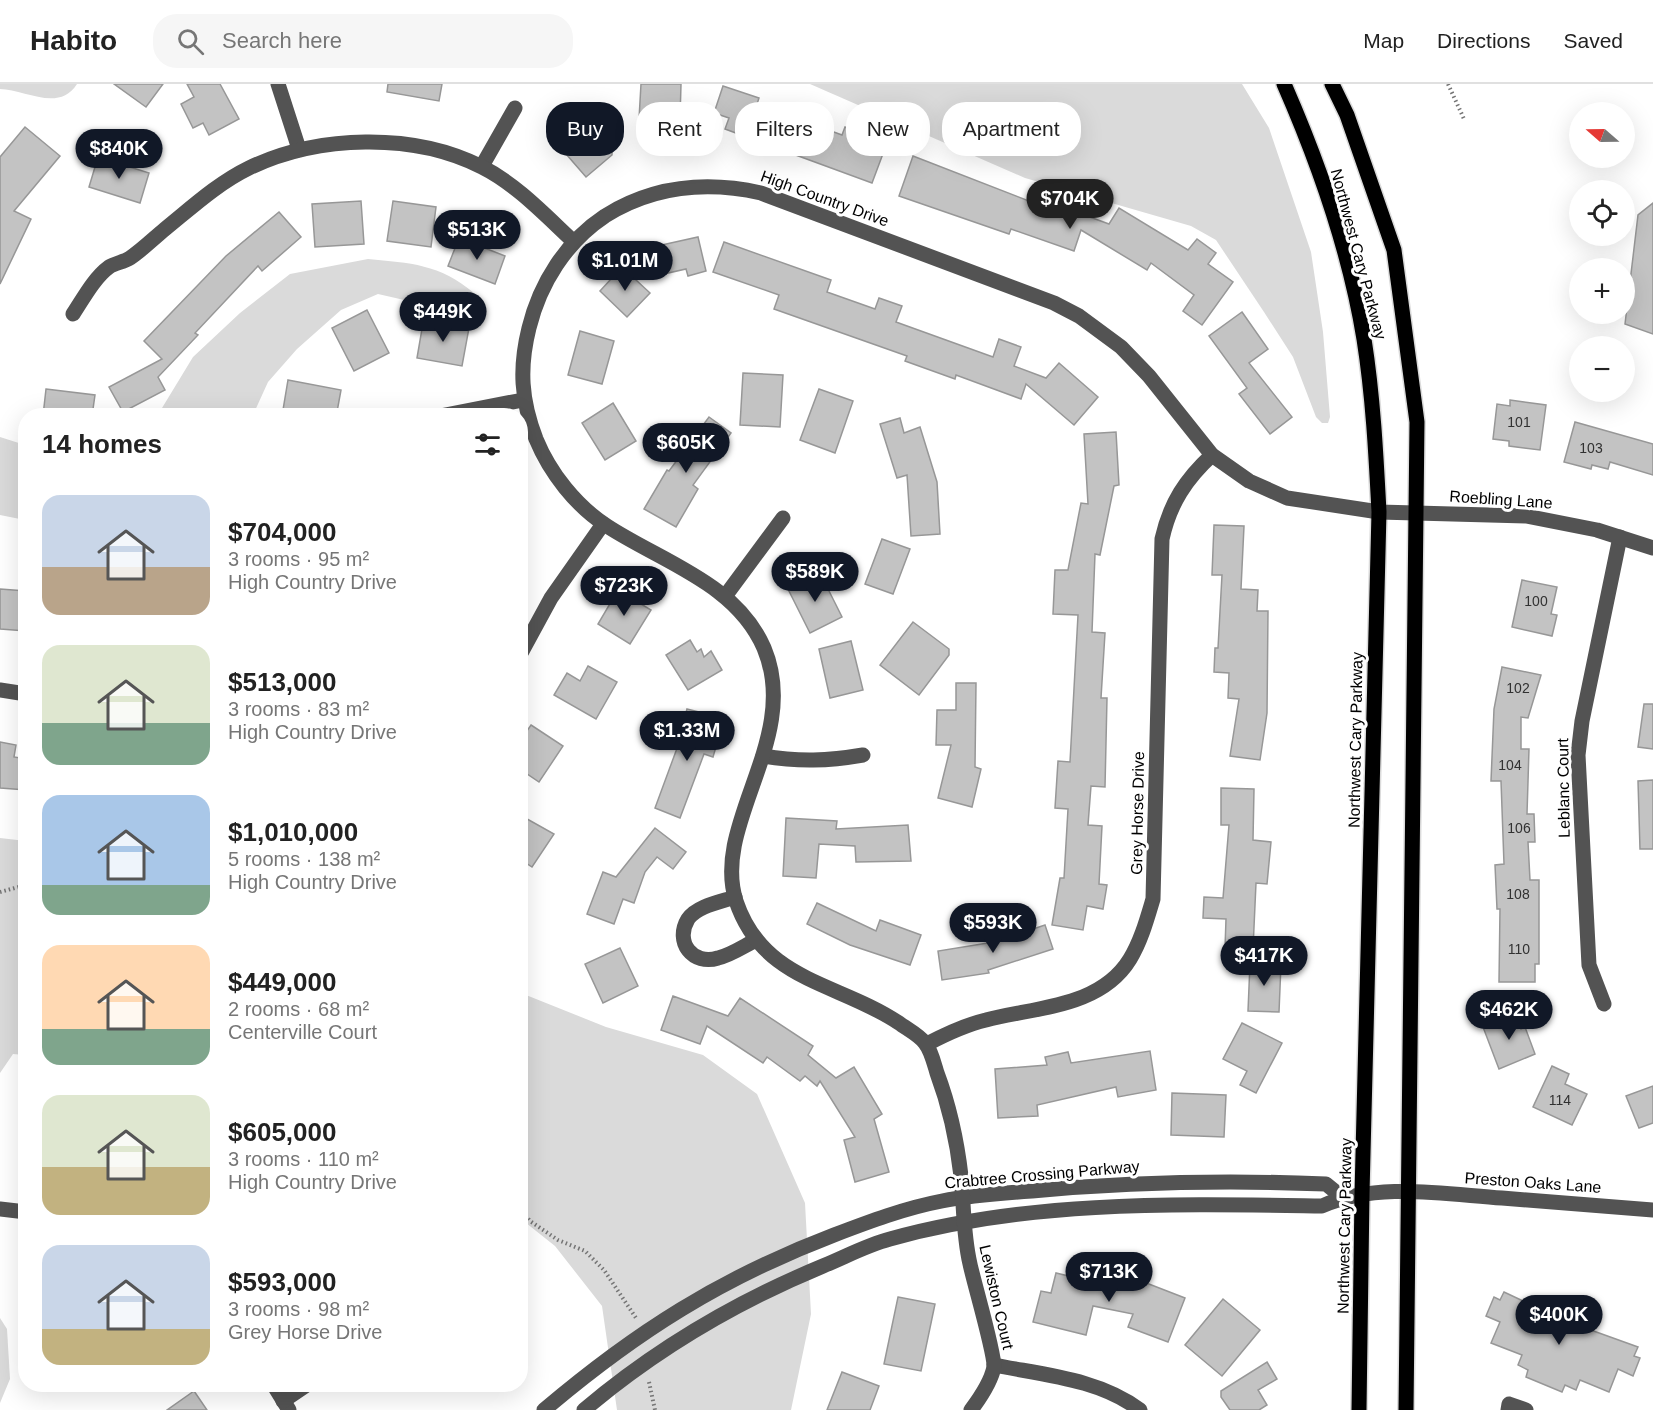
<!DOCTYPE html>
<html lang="en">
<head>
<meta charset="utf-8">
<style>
  :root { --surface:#fff; --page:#f6f6f6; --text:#222; --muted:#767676; --line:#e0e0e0; --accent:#111827 }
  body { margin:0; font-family:Helvetica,sans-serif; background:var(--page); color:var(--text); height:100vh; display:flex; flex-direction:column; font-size:22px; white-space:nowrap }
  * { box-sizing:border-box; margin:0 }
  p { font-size:20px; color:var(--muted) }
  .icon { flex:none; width:33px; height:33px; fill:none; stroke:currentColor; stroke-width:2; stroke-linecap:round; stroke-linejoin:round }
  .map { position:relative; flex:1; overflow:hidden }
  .sheet { position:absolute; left:18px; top:324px; width:510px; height:984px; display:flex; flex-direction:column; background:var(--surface); border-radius:24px; box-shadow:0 6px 24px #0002 }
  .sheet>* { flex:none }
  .hud { position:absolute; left:546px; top:18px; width:570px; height:54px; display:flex; gap:12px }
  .needle { width:39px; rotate:290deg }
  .fabs { position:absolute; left:1569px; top:18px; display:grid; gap:12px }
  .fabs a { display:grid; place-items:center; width:66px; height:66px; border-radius:50%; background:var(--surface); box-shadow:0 6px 24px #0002; font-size:30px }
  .price { position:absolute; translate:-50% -51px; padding:0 14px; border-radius:21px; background:var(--accent); color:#fff; font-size:20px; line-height:39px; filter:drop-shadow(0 2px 3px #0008) }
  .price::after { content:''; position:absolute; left:50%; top:36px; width:18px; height:14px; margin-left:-9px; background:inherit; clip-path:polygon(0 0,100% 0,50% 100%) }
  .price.selected { background:#222; color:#fff }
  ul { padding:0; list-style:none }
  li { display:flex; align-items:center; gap:18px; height:150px; padding:0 24px }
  li span { display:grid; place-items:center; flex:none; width:168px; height:120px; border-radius:18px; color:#555 }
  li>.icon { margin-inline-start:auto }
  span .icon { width:72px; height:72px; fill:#fffc; stroke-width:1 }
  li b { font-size:26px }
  h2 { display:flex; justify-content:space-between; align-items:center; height:72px; padding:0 24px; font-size:26px }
  .chip { padding:0 21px; border-radius:24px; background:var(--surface); box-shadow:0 6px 24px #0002; font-size:21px; line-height:54px }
  .chip.selected { background:var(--accent); color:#fff }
  header { display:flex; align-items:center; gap:36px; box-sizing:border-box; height:84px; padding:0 30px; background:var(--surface); border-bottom:2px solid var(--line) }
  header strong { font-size:28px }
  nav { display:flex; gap:33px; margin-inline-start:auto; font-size:21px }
  .search { width:420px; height:54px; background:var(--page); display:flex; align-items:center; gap:15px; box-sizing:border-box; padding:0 21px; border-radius:24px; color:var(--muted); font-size:22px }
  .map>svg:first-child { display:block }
  .green { fill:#dadada }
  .building { fill:#c3c3c3; stroke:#979797; stroke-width:1.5 }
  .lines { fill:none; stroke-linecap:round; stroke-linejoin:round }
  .major-casing { stroke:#dbdbdb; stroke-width:18 }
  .path { stroke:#757575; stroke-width:4; stroke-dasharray:1.5 3; stroke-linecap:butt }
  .minor { stroke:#535353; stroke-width:15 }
  .major { stroke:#000; stroke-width:15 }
  .labels { text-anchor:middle; stroke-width:6; stroke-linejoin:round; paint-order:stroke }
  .number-label { font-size:14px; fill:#313131 }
  .street-label { font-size:16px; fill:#000; stroke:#fff }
</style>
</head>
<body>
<header>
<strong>Habito</strong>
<div class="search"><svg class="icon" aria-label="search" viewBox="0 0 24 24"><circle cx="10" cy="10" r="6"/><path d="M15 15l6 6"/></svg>Search here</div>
<nav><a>Map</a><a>Directions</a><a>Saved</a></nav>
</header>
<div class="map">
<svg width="1653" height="1326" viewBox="0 0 1653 1326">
  <rect width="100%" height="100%" fill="#fff"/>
  <!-- green -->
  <g class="green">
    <path d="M0 0H77C59 29 24 5 0 5Z"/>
    <polygon points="810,0 1242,0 1269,44 1311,168 1323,248 1330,333 1328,339 1322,339 1316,333 1293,273 1264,228 1216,156 1191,142 1025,94"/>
    <path d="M368 175C410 179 440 180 474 209L468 223 448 226 378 210 341 226 297 265 268 298 253 331H154L162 324 193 273 240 229 290 190Z"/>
    <polygon points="0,353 25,361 25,436 0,431"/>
    <polygon points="0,754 26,757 25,971 13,970 0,989"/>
    <polygon points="521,909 606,943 703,971 757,1010 805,1119 811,1230 791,1326 617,1326 602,1222 555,1162 521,1135"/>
    <polygon points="0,1234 7,1245 10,1295 0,1319"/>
  </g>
  <!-- building -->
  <g class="building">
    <polygon points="114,0 163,0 146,23"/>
    <polygon points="187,0 220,0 239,35 209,51 203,39 193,44 181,20 194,13"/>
    <polygon points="388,0 442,0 439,17 387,8"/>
    <polygon points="641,0 681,0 680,35 662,34 661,54 638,53"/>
    <polygon points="723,2 759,14 757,20 842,51 845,43 860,49 857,57 884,67 872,99 725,45 729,34 714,29"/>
    <polygon points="588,38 612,65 612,71 586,93 560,63"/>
    <polygon points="25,43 60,72 14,127 31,135 0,200 0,73"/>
    <polygon points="913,72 1047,124 1049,118 1109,140 1119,124 1188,166 1197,155 1216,169 1208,180 1233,198 1202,241 1183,227 1194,211 1151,179 1147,186 1081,146 1074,167 1011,145 1009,150 899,112"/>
    <polygon points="98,73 149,89 140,119 89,103"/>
    <polygon points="361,117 364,160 315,163 312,120"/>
    <polygon points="393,117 436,123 431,163 387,157"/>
    <polygon points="1653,119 1653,250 1625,240 1638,131"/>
    <polygon points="279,128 301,153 262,187 258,182 195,249 198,251 158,293 165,306 123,328 109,303 162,275 144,257 226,172"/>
    <polygon points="698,153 706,187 688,192 686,185 655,192 648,164"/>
    <polygon points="459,154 505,172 495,200 448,182"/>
    <polygon points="724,158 831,196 827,208 875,225 879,214 902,222 896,238 993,273 999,255 1021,263 1014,282 1046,294 1059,279 1098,313 1074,341 1026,300 1021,315 956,291 955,295 905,277 907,272 774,225 779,211 713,188"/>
    <polygon points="622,183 650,209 627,233 600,207"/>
    <polygon points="367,226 389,269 354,287 332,244"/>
    <polygon points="1242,228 1268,265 1249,279 1292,333 1270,350 1239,310 1247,304 1209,252"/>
    <polygon points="427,238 469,244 462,282 417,274 423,239"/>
    <polygon points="580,247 614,257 602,300 568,291"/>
    <polygon points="743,289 783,291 780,343 740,341"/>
    <polygon points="288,296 341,306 337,328 320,325 318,332 282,332"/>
    <polygon points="46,305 95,311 92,332 43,332"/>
    <polygon points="819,305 853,317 835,369 800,356"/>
    <polygon points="1510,316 1546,321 1540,366 1509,362 1509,357 1493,355 1497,320 1510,322"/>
    <polygon points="613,319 636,357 605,376 582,339"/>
    <polygon points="709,333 731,349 693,401 698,405 676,443 644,425 667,386 669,387"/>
    <polygon points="900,334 904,349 920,343 937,398 940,450 911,452 907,391 897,394 880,340"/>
    <polygon points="1575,338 1653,360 1653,391 1610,378 1608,385 1592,381 1591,385 1564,378"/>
    <polygon points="1116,348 1119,401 1114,402 1100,471 1095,470 1092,548 1105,549 1101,614 1107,614 1105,703 1091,702 1088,741 1102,742 1099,800 1107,801 1103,825 1087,822 1083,846 1052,841 1060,794 1064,794 1068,725 1055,724 1058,677 1070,678 1078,531 1053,530 1055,486 1068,486 1081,419 1088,420 1084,350"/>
    <polygon points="1214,441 1244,442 1241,505 1258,506 1257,527 1268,527 1267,629 1260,676 1230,672 1239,615 1228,614 1229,589 1214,588 1215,564 1218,564 1222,491 1212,491"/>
    <polygon points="882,455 910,465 893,510 865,500"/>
    <polygon points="820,489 842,533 810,549 788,505"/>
    <polygon points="1522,496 1557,503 1551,530 1557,531 1552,552 1512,543"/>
    <polygon points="0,505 26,507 26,547 0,545"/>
    <polygon points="618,506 651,526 630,560 598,540"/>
    <polygon points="913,538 949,565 949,571 919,611 880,581"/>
    <polygon points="690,556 697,568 701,565 704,573 711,567 722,586 688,606 666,571"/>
    <polygon points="851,557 863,606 830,614 819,565"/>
    <polygon points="588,582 617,598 596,635 554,611 567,589 580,597"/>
    <polygon points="1502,583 1541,591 1528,634 1521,633 1521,665 1529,665 1527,730 1534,730 1535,758 1528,758 1530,796 1539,796 1539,880 1535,880 1535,898 1499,898 1500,825 1497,825 1495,781 1504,780 1501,697 1491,697 1494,625"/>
    <polygon points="956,599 976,599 975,683 981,685 972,723 938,714 951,661 936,661 937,626 956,626"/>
    <polygon points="1644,620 1653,620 1653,665 1638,663"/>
    <polygon points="687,625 711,631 707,646 720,649 713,673 704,670 680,734 655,724 676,667"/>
    <polygon points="531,641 563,662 539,698 520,685 520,657"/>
    <polygon points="0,658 16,661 14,673 26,675 26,706 0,704"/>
    <polygon points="1653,696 1653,765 1640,765 1638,697"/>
    <polygon points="1221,704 1254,705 1253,756 1271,758 1267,800 1256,799 1253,865 1225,864 1226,835 1203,834 1204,813 1223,814 1229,741 1221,741"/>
    <polygon points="520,731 554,750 532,783 520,775"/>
    <polygon points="786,734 837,737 836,745 908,741 911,777 856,778 855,762 819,760 816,794 783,792"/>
    <polygon points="655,744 686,768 673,785 657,773 645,788 634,819 623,815 614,840 587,830 603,788 616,793"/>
    <polygon points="817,819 876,847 880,836 921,851 910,881 850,861 807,840"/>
    <polygon points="1045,841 1053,865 988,886 989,889 942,896 938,867 994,858"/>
    <polygon points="620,864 638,902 603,919 585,880"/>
    <polygon points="1250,879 1281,880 1279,928 1248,927"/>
    <polygon points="673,912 728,932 740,914 813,962 808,971 836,994 854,983 882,1030 874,1035 889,1088 855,1098 844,1056 855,1053 820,997 817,1002 805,992 800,997 767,973 763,979 707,942 700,960 661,946"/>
    <polygon points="1515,930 1521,945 1525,943 1535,970 1499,985 1483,943"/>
    <polygon points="1242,939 1282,959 1256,1009 1240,1001 1247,987 1223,975"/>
    <polygon points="1150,967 1156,1006 1118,1013 1116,1003 1037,1021 1038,1032 998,1034 995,985 1047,981 1045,973 1068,968 1071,979"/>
    <polygon points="1552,982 1569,990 1565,1000 1587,1010 1572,1041 1533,1023"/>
    <polygon points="1653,1002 1653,1039 1639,1044 1626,1012"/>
    <polygon points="1172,1009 1226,1011 1224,1053 1171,1051"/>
    <polygon points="1092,1184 1118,1188 1185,1214 1168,1258 1128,1243 1133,1230 1093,1222 1086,1251 1033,1238 1041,1207 1051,1209 1056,1189 1089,1197"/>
    <polygon points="1504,1208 1551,1230 1554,1223 1590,1239 1588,1245 1638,1263 1634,1272 1640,1274 1633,1292 1618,1285 1609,1308 1580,1296 1576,1306 1565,1301 1562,1308 1526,1293 1528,1286 1518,1281 1522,1271 1491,1259 1500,1238 1486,1232 1494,1213 1500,1216"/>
    <polygon points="898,1213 935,1220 921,1287 884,1280"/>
    <polygon points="1223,1215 1260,1246 1222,1292 1185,1261"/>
    <polygon points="1267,1278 1277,1295 1258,1306 1267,1321 1259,1326 1230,1326 1221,1313 1221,1307"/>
    <polygon points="842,1288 879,1302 870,1326 827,1326"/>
    <polygon points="194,1307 207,1326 167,1326"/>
  </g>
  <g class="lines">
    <defs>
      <g id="major">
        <path d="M1284 0C1319 80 1350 169 1364 255 1373 312 1376 370 1379 428L1362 1110 1359 1326"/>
        <polyline points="1332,0 1347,31 1394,166 1417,338 1406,1326"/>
      </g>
    </defs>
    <!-- major casing -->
    <use href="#major" class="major-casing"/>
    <!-- path -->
    <g class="path">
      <polyline points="1448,0 1464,35"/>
      <polyline points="0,808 26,801"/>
      <polyline points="520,1124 530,1137 558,1156 585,1167 604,1186 636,1234"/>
      <polyline points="649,1298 655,1326"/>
    </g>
    <!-- minor -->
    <g class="minor">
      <polyline points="278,0 299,65"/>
      <polyline points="482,82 515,24"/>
      <path d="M73 230C83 215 94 194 109 183 115 179 124 178 130 174 142 166 153 155 165 145 191 124 218 99 249 84 318 51 413 48 482 83 516 100 545 131 573 157"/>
      <polyline points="440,332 523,316"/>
      <polyline points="726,511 783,434"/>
      <polyline points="520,571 551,514 603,440"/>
      <polyline points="0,606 26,610"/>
      <path d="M763 672C799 678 828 677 863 671"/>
      <path d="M735 813C720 818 697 822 688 835 674 858 693 882 718 874 731 871 744 862 756 856"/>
      <polyline points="1604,920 1589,881 1578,671 1582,637 1620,453"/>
      <path d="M927 960C946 950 965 941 986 936 1035 923 1100 924 1130 875 1141 857 1147 835 1153 815L1162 455C1170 419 1186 395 1212 371"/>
      <polyline points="0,1125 26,1128"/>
      <path d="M994 1281C1044 1291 1099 1295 1140 1326"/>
      <polyline points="273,1300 289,1326"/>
      <polyline points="283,1317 308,1300"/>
      <path d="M544 1326C636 1248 721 1194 834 1151 868 1138 905 1124 942 1117 972 1111 1002 1109 1032 1107 1130 1098 1228 1096 1326 1100L1342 1113"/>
      <path d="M584 1326C656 1265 736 1218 823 1182 845 1173 867 1161 890 1155 1029 1116 1179 1120 1322 1122 1377 1098 1443 1110 1502 1114 1553 1118 1603 1122 1653 1126"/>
      <path d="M971 1326C980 1314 991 1298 994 1283 995 1270 974 1199 970 1180 963 1150 964 1122 961 1092 957 1057 949 1021 937 989 934 979 931 966 925 959 919 951 907 945 899 939 838 898 763 898 736 817 711 739 802 654 764 564 736 499 662 478 607 442 576 422 550 389 536 355 521 316 519 284 529 244 540 199 566 158 605 132 653 102 707 97 761 109L1054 219 1079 232 1121 263 1149 292 1212 371 1249 397 1287 414 1379 428 1526 432 1597 446 1653 464"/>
      <polyline points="1508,1326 1509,1320 1526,1326"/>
    </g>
    <!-- major -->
    <use href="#major" class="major"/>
  </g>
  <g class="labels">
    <!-- number labels -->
    <g class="number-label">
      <text x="1519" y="343">101</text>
      <text x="1591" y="369">103</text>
      <text x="1536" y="522">100</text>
      <text x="1518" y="609">102</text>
      <text x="1510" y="686">104</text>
      <text x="1519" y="749">106</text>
      <text x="1518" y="815">108</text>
      <text x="1519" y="870">110</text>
      <text x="1560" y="1021">114</text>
    </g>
    <!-- street labels -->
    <g class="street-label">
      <text transform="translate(825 114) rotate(20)" y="6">High Country Drive</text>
      <text transform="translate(1359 170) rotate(75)" y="6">Northwest Cary Parkway</text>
      <text transform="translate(1501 415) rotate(4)" y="6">Roebling Lane</text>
      <text transform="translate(1355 656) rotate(-89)" y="6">Northwest Cary Parkway</text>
      <text transform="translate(1563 704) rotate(-91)" y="6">Leblanc Court</text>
      <text transform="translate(1137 729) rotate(-89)" y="6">Grey Horse Drive</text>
      <text transform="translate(1042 1090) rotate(-5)" y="6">Crabtree Crossing Parkway</text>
      <text transform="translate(1533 1098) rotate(4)" y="6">Preston Oaks Lane</text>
      <text transform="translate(1344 1142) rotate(-89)" y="6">Northwest Cary Parkway</text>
      <text transform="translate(997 1213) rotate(77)" y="6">Lewiston Court</text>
    </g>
  </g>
</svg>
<div class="fabs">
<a><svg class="needle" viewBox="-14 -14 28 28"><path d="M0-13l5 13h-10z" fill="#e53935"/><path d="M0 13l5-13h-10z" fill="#767676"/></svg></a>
<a><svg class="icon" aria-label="locate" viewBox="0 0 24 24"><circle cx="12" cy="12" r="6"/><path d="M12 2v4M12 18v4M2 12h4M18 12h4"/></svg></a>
<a>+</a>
<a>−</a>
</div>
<b class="price" style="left:119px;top:96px">$840K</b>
<b class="price selected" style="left:1070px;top:146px">$704K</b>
<b class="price" style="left:477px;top:177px">$513K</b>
<b class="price" style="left:625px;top:208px">$1.01M</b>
<b class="price" style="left:443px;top:259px">$449K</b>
<b class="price" style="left:686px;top:390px">$605K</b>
<b class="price" style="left:815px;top:519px">$589K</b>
<b class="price" style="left:624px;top:533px">$723K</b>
<b class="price" style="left:687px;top:678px">$1.33M</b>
<b class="price" style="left:993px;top:870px">$593K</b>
<b class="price" style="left:1264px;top:903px">$417K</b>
<b class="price" style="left:1509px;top:957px">$462K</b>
<b class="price" style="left:1109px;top:1219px">$713K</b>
<b class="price" style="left:1559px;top:1262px">$400K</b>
<div class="hud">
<a class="chip selected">Buy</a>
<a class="chip">Rent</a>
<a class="chip">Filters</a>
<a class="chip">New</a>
<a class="chip">Apartment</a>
</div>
<section class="sheet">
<h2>14 homes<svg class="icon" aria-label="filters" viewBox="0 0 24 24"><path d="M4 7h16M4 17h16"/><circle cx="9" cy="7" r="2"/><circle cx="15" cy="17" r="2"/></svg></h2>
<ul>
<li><span style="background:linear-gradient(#c9d6e8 60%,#b9a48a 0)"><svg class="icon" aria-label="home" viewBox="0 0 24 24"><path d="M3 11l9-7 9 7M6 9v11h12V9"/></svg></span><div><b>$704,000</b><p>3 rooms · 95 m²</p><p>High Country Drive</p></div></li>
<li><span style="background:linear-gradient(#dfe7d0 65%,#7fa58c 0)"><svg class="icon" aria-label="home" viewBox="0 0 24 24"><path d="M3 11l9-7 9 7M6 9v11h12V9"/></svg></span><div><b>$513,000</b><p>3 rooms · 83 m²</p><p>High Country Drive</p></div></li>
<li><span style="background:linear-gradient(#a9c7e8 75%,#7fa58c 0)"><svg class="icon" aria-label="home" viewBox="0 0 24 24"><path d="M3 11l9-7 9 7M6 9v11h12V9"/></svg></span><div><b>$1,010,000</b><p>5 rooms · 138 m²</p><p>High Country Drive</p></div></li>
<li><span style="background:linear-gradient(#ffd9b3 70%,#7fa58c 0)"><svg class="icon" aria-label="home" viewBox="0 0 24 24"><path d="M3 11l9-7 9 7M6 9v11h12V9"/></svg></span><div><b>$449,000</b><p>2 rooms · 68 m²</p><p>Centerville Court</p></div></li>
<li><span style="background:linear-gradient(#dfe7d0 60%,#c2b280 0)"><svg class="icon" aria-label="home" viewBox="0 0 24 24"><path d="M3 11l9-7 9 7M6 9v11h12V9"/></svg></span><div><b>$605,000</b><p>3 rooms · 110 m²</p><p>High Country Drive</p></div></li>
<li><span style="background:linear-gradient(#c9d6e8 70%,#c2b280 0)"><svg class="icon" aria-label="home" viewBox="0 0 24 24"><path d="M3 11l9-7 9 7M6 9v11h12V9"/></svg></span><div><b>$593,000</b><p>3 rooms · 98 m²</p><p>Grey Horse Drive</p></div></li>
</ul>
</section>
</div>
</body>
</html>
